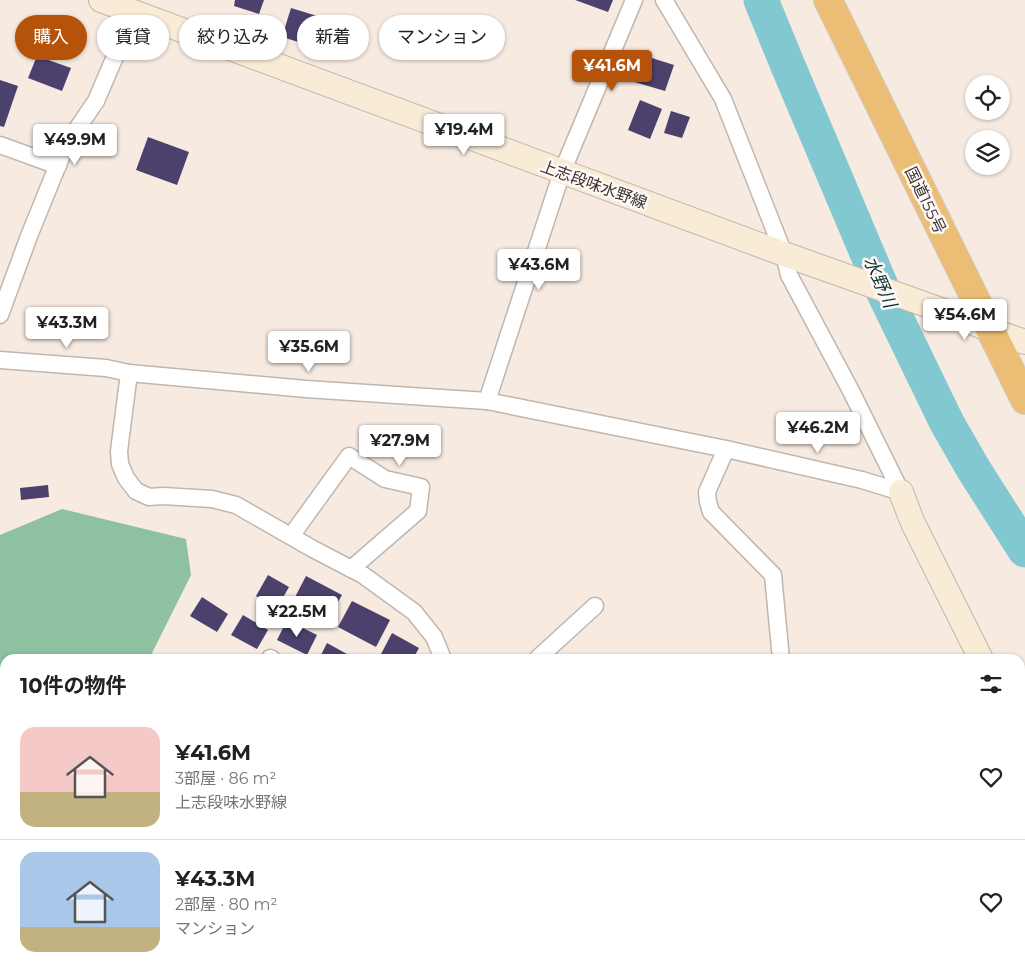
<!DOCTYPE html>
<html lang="ja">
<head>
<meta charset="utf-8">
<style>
  :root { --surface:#fff; --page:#f6f6f6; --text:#222; --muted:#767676; --line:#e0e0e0; --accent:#b45309 }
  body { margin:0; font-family:Montserrat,"Noto Sans JP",sans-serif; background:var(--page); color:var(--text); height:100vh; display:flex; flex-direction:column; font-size:19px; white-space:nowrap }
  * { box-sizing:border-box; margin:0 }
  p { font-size:16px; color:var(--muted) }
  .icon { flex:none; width:28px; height:28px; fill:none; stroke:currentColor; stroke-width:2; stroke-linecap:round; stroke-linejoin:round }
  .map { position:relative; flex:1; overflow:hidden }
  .side { position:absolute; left:0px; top:654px; width:1025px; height:321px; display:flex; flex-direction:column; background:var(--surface); border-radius:15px 15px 0 0; box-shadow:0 1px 4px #0004 }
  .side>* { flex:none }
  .guide { position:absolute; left:15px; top:15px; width:500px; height:45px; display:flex; gap:10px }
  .buttons { position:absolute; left:965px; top:75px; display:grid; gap:10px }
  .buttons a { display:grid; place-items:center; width:45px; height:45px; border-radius:50%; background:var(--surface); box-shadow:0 1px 4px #0004; font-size:25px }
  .price { position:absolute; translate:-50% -42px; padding:0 11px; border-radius:5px; background:#fff; color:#222; font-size:16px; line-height:32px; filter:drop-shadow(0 1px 2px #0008) }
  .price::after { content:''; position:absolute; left:50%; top:30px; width:15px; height:11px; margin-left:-8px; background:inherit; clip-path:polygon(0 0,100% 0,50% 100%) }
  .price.current { background:var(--accent); color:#fff }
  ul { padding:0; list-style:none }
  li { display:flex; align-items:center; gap:15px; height:125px; padding:0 20px }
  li+li { border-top:1px solid var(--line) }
  li span { display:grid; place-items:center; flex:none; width:140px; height:100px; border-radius:15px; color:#555 }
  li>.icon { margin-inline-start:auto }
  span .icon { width:60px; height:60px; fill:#fffc; stroke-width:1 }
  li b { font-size:21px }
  h2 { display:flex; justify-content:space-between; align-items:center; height:60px; padding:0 20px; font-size:21px }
  .chip { padding:0 18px; border-radius:22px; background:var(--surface); box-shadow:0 1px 4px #0004; font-size:18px; line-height:45px }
  .chip.current { background:var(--accent); color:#fff }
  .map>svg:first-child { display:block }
  .forest { fill:#8dc1a1 }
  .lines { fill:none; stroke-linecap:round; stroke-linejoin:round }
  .river { stroke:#82c8d1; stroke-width:35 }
  .building { fill:#4c416c }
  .street-casing { stroke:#c1b6ad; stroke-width:19 }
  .secondary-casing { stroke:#c1b6ad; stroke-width:26 }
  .highway-casing { stroke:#cfcecd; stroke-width:30 }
  .street { stroke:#fff; stroke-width:16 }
  .secondary { stroke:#f9ecd6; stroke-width:24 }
  .highway { stroke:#ecbe75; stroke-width:28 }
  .labels { text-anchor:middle; stroke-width:5; stroke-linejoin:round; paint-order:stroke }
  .street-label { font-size:16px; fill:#383330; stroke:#fef9f6 }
  .water-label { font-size:18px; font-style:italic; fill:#113438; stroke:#fef9f6 }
</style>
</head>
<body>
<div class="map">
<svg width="1025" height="974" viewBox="0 0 1025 974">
  <rect width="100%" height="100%" fill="#f7eae1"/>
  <!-- forest -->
  <g class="forest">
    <polygon points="62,509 186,539 191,575 149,659 5,659 5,970 460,970 460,974 0,974 0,535"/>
    <polygon points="561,970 759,970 758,974 562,974"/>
  </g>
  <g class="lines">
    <!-- river -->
    <polyline class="river" points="761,0 788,66 884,293 947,423 974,470 1025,550"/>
  </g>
  <!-- building -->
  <g class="building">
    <polygon points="235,0 264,0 259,14 234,6"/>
    <polygon points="575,0 613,0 608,12"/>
    <polygon points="291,8 327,19 318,48 282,37"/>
    <polygon points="639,54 674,65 665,91 631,81"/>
    <polygon points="37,56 71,68 62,91 28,78"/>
    <polygon points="0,80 18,86 4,127 0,126"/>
    <polygon points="640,100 662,109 650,139 628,130"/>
    <polygon points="671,111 690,117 682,138 664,133"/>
    <polygon points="148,137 189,152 177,185 136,170"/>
    <polygon points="48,485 49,497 21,500 20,488"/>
    <polygon points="268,575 289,587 277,608 256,596"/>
    <polygon points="306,576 342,595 328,620 293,601"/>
    <polygon points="202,597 228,614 217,632 190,616"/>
    <polygon points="352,601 390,620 376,647 338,627"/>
    <polygon points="243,615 268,630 257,649 231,635"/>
    <polygon points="287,620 317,635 307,655 277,640"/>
    <polygon points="392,633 419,648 413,659 389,659 381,654"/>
    <polygon points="327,643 356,659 319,659"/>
  </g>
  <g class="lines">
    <defs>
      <g id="street">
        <polyline points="664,0 723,99 784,254 789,275 851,391 901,492"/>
        <polyline points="0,145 58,166"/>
        <polyline points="0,315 29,236 66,145 96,101 117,52 136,12"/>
        <polyline points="0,360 106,368 129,373 306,389 487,401 726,449 862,480 901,492"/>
        <polyline points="129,373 119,451 120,464 126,478 136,491 149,497 163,496 212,499 236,505 313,549 363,575 414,612 434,637 443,659"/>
        <polyline points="487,401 562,172 634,0"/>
        <polyline points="726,449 707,492 708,502 711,512 773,575 781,659"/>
        <polyline points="291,536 349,456 385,479 421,487 418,511 351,569"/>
        <polyline points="270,658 272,659"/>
        <polyline points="537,659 595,606"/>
        <polyline points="471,970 473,974"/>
        <polyline points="943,970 946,974"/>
        <polyline points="424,974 440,970"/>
      </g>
      <g id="secondary">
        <polyline points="101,0 784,254 955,315 990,330 1025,342"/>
        <polyline points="901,492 912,521 981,659"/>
        <polyline points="1020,735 1025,744"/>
      </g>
      <polyline id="highway" points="828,0 1025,400"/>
    </defs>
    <!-- street casing -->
    <use href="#street" class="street-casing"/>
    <!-- secondary casing -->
    <use href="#secondary" class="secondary-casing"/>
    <!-- highway casing -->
    <use href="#highway" class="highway-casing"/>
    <!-- street -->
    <use href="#street" class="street"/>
    <!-- secondary -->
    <use href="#secondary" class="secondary"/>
    <!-- highway -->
    <use href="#highway" class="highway"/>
  </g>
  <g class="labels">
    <!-- street labels -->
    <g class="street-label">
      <text transform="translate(594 184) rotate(20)" y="6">上志段味水野線</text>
      <text transform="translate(926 200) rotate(64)" y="6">国道155号</text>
    </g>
    <!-- water labels -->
    <g class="water-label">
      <text transform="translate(880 282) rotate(66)" y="6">水野川</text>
    </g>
  </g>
</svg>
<div class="buttons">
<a><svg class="icon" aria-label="locate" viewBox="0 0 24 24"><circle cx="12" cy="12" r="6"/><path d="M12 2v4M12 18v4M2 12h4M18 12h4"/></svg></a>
<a><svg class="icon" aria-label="layers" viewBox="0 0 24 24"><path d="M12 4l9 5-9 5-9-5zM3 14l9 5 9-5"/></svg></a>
</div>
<b class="price current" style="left:612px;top:92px">¥41.6M</b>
<b class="price" style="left:464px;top:156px">¥19.4M</b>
<b class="price" style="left:75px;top:166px">¥49.9M</b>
<b class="price" style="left:539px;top:291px">¥43.6M</b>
<b class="price" style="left:965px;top:341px">¥54.6M</b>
<b class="price" style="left:67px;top:349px">¥43.3M</b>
<b class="price" style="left:309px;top:373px">¥35.6M</b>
<b class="price" style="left:818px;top:454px">¥46.2M</b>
<b class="price" style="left:400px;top:467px">¥27.9M</b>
<b class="price" style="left:297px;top:638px">¥22.5M</b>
<div class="guide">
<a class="chip current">購入</a>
<a class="chip">賃貸</a>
<a class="chip">絞り込み</a>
<a class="chip">新着</a>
<a class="chip">マンション</a>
</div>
<section class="side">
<h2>10件の物件<svg class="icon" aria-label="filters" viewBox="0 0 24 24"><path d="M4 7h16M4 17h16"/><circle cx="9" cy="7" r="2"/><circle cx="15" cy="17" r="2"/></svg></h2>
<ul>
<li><span style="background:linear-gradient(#f6c9c9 65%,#c2b280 0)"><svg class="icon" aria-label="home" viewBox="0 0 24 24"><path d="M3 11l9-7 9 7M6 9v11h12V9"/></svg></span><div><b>¥41.6M</b><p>3部屋 · 86 m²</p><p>上志段味水野線</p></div><svg class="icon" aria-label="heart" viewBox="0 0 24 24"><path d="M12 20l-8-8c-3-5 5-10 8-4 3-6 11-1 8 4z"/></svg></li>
<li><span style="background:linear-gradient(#a9c7e8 75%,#c2b280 0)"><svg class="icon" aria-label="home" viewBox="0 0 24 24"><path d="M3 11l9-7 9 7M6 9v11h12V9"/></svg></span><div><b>¥43.3M</b><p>2部屋 · 80 m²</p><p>マンション</p></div><svg class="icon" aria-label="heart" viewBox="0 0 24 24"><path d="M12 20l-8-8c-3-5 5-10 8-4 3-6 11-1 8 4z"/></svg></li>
</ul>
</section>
</div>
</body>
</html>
